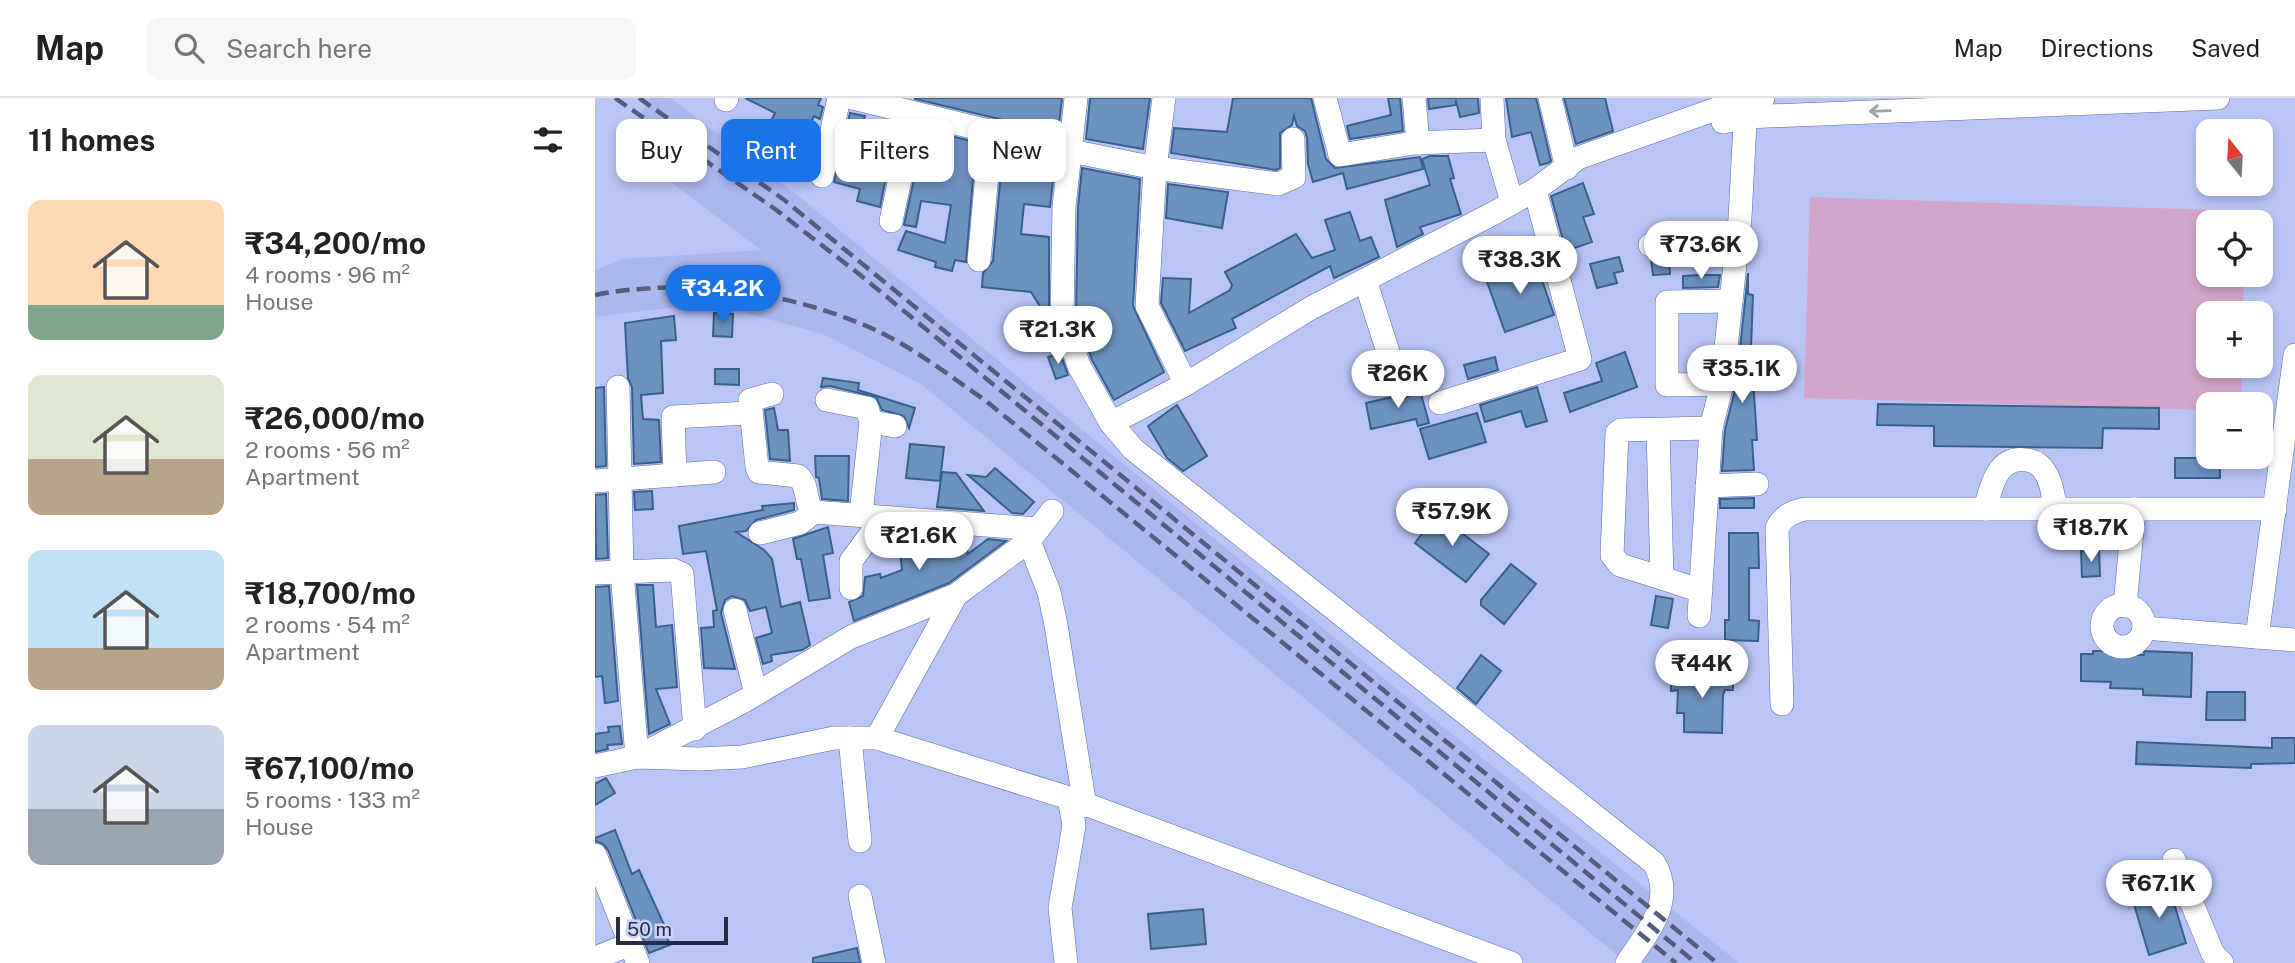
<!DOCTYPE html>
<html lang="en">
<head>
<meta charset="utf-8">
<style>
  :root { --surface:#fff; --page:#f6f6f6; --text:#222; --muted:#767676; --line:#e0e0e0; --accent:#1a73e8 }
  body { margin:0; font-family:"Public Sans",sans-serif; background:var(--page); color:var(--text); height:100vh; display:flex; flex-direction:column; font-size:26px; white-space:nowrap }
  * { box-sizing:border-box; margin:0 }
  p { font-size:23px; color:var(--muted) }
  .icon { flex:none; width:38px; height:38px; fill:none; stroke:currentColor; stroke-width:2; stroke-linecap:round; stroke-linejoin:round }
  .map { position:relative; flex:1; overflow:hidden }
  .side { display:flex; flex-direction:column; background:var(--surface); width:595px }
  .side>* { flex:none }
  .guide { position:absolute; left:21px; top:21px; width:665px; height:63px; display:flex; gap:14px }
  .needle { width:46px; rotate:342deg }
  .fabs { position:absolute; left:1601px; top:21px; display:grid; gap:14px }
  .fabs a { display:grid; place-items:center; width:77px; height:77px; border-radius:14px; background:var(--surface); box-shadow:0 4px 10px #0003; font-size:35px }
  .scale { position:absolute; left:21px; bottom:18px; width:112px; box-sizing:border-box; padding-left:7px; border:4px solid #272c44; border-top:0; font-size:19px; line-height:24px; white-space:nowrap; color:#272c44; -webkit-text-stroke:5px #c9d3f9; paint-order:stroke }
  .price { position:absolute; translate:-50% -60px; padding:0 16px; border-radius:24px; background:#fff; color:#222; font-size:23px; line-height:46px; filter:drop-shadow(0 2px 4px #0008) }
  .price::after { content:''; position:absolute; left:50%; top:42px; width:21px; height:16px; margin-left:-10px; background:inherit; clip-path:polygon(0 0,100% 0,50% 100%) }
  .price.active { background:var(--accent); color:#fff }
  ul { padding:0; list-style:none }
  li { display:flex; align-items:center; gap:21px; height:175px; padding:0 28px }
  li span { display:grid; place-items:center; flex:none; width:196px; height:140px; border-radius:14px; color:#555 }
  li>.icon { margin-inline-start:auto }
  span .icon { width:84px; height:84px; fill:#fffc; stroke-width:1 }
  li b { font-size:30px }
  h2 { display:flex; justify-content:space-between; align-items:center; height:84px; padding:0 28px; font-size:30px }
  .tag { padding:0 24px; border-radius:14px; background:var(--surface); box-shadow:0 4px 10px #0003; font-size:24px; line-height:63px }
  .tag.active { background:var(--accent); color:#fff }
  header { display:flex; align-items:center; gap:42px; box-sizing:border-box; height:98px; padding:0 35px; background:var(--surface); border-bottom:2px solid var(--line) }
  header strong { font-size:33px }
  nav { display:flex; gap:38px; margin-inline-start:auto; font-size:24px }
  .search { width:490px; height:63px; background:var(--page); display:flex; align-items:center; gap:18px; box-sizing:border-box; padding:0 24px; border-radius:14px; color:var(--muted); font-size:26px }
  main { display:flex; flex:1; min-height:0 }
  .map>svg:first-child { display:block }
  .built { fill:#abb8ee }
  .green { fill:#d5a6cb }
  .building { fill:#6c92c0; stroke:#38608f; stroke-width:2 }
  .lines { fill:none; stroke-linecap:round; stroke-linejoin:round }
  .minor-casing { stroke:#5c68a0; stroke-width:24 }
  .minor { stroke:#fff; stroke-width:23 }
  .rail { stroke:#555d7d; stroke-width:4.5; stroke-dasharray:14 7; stroke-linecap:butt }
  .oneway { stroke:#9ea0ab }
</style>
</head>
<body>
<header>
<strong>Map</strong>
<div class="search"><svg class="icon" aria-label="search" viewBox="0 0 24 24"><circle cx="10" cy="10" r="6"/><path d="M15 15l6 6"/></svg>Search here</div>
<nav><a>Map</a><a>Directions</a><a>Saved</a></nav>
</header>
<main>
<section class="side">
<h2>11 homes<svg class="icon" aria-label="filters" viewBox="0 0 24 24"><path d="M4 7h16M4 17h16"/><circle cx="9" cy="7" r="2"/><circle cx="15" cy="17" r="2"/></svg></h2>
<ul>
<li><span style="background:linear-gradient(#ffd9b3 75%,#7fa58c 0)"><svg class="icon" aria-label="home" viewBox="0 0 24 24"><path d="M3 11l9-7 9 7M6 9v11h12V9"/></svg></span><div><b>₹34,200/mo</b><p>4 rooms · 96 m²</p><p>House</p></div></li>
<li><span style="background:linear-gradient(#dfe7d0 60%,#b9a48a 0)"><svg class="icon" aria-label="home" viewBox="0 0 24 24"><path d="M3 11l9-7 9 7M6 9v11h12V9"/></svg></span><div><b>₹26,000/mo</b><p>2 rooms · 56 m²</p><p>Apartment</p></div></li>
<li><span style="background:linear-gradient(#bfe0f5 70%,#b9a48a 0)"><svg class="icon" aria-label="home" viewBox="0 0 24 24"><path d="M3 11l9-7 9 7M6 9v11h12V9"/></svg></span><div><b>₹18,700/mo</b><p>2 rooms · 54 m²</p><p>Apartment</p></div></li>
<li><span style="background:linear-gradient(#c9d6e8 60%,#9aa5b1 0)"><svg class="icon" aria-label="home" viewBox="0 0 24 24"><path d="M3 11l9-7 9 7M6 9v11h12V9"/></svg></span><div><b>₹67,100/mo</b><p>5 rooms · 133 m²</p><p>House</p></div></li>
</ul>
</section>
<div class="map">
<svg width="1700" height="865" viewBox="0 0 1700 865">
  <rect width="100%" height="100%" fill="#b9c5f7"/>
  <!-- built -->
  <polygon class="built" points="56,0 76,0 206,100 826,611 1144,865 1032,865 326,286 228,236 136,211 72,210 0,219 0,172 29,161 166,152 25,46"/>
  <!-- green -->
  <polygon class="green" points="1215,99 1650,113 1650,124 1614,124 1614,177 1649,177 1648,215 1614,215 1614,268 1647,268 1646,306 1614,306 1613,312 1209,300"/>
  <!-- building -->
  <g class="building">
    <polygon points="150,0 226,0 223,7 228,9 225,21 219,18 203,53 169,38 180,15"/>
    <polygon points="320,0 467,0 463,35 320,1"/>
    <polygon points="495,0 555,0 548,51 491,41"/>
    <polygon points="638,0 716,0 731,61 740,70 825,59 828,71 752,91 748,75 718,84 713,66 712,40 710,33 702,28 699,18 697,27 685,35 685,70 681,72 576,55 579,30 632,34"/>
    <polygon points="793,0 805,0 808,33 755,41 752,28 796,17"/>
    <polygon points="833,0 883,0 884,15 865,19 861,2 861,7 834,11"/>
    <polygon points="911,0 941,0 956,63 953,65 945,67 936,34 917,39"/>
    <polygon points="969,0 1010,0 1018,33 981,46"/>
    <polygon points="255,15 270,18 262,48 275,51 273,57 295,59 285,109 262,103 265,91 239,84"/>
    <polygon points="330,32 381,44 371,164 360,162 357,173 340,169 341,164 303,152 311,133 350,145 356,107 326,103 321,129 309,127"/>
    <polygon points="408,51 460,64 455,109 429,106 426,136 454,139 454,223 436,194 387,189 388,175 398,163"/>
    <polygon points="835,58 853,58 859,80 855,81 866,116 825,129 828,136 802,149 790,102 835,87 827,61"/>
    <polygon points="487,70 545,81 538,208 569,274 519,302 497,262 481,217 483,110"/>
    <polygon points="988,85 999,116 988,119 997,144 971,153 956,98"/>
    <polygon points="573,86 633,94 627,130 571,120"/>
    <polygon points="755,114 765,143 776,139 784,159 739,180 735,168 637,221 641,230 590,253 566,205 568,180 596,181 594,215 635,192 637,187 630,174 701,136 717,160 740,152 730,122"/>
    <polygon points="1024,159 1028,173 1019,175 1022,185 1002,190 995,166"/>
    <polygon points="1074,160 1075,176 1058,177 1056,161"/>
    <polygon points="940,162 959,217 910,234 891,181"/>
    <polygon points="1153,175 1153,196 1158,197 1156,250 1162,342 1157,342 1159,372 1127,373 1130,332 1141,288"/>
    <polygon points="1106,177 1125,177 1123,189 1088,190 1088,178"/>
    <polygon points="119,215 138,216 137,239 118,238"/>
    <polygon points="79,218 81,242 66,243 68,295 46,297 48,321 64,322 66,364 39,366 37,289 33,280 30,225"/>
    <polygon points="1030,254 1042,289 975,314 969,295 1007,283 1001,265"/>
    <polygon points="465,255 473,277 461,281 453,259"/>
    <polygon points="900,259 903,272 873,281 869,267"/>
    <polygon points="120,271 144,271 144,287 120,286"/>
    <polygon points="228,280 264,285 263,292 320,310 314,330 309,318 287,312 281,299 235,288 226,289"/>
    <polygon points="823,285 834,325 823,328 821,321 776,331 771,305 797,299 809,301 815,297 818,287"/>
    <polygon points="9,289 11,368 0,369 0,290"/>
    <polygon points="942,289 952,323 931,329 926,313 890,324 885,307"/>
    <polygon points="1283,306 1564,310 1564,331 1508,330 1507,350 1339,348 1339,328 1282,327"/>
    <polygon points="582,307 612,358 588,373 572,360 553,328"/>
    <polygon points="179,310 183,332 193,332 195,363 175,361 170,312"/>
    <polygon points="882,315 891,344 834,361 825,331"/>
    <polygon points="315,346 349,349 345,383 311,380"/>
    <polygon points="220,358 254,358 253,403 227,401 224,380 221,379"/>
    <rect x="1580" y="360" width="45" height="20"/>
    <polygon points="400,370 439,404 428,416 417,415 373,377 391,379"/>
    <polygon points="347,374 361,375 389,413 342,409"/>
    <polygon points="57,393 58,411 40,412 39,394"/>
    <polygon points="11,396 13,460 1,461 0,397"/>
    <polygon points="1159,400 1159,410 1125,410 1125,401"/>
    <polygon points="199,405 199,412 161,422 151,433 141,434 169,452 177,461 186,509 205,504 215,547 207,552 176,557 177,563 168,566 161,540 177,535 171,509 155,513 150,502 137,498 130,502 126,515 140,571 109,570 106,530 119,529 118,513 122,512 111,453 88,456 84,428 168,412 167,408"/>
    <polygon points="842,416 894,456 871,484 820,445"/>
    <polygon points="233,429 238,455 228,457 235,500 214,503 206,461 202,461 198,441"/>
    <polygon points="303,434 320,436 321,450 350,442 349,438 369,439 373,456 393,441 411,443 354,485 259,523 254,504 268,498 270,479 285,476 286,480 307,472"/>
    <polygon points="1134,435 1163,435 1164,470 1154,470 1154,522 1164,523 1163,543 1130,542 1130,522 1134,522"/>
    <polygon points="1504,452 1505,478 1487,479 1486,453"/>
    <polygon points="916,466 941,486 909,526 886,507 886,502"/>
    <polygon points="42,487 58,487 61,529 77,527 82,589 61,591 75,626 54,636"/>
    <polygon points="14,488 23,603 10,605 7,578 0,579 0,489"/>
    <polygon points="1061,498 1078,501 1073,530 1056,527"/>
    <polygon points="1498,553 1523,553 1523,557 1549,557 1549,553 1597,555 1596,599 1548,597 1548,591 1515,590 1516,584 1486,583 1486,556 1498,556"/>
    <polygon points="886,557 906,573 881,606 862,590"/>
    <polygon points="1083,574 1130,574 1130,579 1138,579 1138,592 1130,592 1128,597 1127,635 1089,634 1089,615 1082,615 1083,592 1076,593 1076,580 1083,580"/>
    <polygon points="1612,594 1650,594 1650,622 1611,622"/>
    <polygon points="25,628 27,646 12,647 13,651 0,654 0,636 14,634 13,629"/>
    <polygon points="1677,640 1700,640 1700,665 1656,666 1656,670 1541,666 1542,644 1677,650"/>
    <polygon points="11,680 20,695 0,707 0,686"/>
    <polygon points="20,732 37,776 44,772 71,831 69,832 75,847 54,855 13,752 8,746 0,743 0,740"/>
    <polygon points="1563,786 1566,795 1575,792 1591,845 1554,857 1538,803 1545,801 1543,792"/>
    <polygon points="608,811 611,846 556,851 553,816"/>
    <polygon points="262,850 265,865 218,865 218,860"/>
  </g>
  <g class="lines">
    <defs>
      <g id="minor">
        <polyline points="258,0 476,53 560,70 683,86 699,79 698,41"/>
        <path d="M481 0 469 109 467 219 484 268 516 325 538 351 1059 765C1081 802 1053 834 1032 865"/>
        <polyline points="569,0 560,70 552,208 591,286"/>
        <polyline points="730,0 745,57 819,45 899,42"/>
        <polyline points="819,0 823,45"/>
        <polyline points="897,0 899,42 917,104"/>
        <polyline points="955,0 972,70"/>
        <polyline points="131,2 132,0"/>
        <polyline points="1128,24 1150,19 1623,0"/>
        <polyline points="227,78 244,0"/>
        <polyline points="296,123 319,15"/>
        <polyline points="1055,147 1142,143"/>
        <polyline points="384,162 396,34"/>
        <polyline points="770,182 804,288"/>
        <polyline points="1127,286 1072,287 1072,204 1136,203"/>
        <polyline points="23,289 27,474 42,659 151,602 256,539 361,497 434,443 457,413"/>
        <path d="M177 296 155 302 162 369 164 374 203 378C215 389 208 403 219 414L443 431"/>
        <polyline points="232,302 272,310 276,324 266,416"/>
        <polyline points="845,305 985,261 940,92"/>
        <polyline points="276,324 300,328"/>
        <polyline points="516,325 591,286 716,210 899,115 940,92 983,60 1127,9 1168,0"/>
        <polyline points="1063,332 1067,480 1106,493"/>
        <polyline points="80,377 78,319 154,315"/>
        <polyline points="0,383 119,374"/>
        <polyline points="1112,388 1162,386"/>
        <path d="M1390 411C1396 389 1402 357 1432 362 1440 363 1446 367 1450 374 1457 384 1458 399 1461 411"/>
        <polyline points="165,435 205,425 219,414"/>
        <polyline points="434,443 454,494 461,527 490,708"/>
        <polyline points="0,475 78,472 87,476 100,631"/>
        <polyline points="1067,480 1025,467 1017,457 1022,335 1026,332 1116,330"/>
        <polyline points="256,490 256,463 288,420"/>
        <circle cx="1528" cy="528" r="21"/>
        <polyline points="1530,508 1539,411"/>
        <polyline points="140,512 161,596"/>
        <polyline points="1104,518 1116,330 1127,286 1145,120 1151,6"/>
        <polyline points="1549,530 1700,542"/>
        <polyline points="1662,539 1700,257"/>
        <path d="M1187 606 1182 430C1188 418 1197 414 1210 411H1680"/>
        <polyline points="255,640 265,743"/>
        <polyline points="282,640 361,497"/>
        <polyline points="0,668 42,659 104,661 147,659 239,640 282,640 474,700 916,865"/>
        <polyline points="0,757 43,865"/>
        <polyline points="1579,762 1618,856 1627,865"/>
        <polyline points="265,798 279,865"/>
        <polyline points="0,860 36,846"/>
        <polyline points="471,865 465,810 479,727 474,700"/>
      </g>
    </defs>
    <!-- minor casing -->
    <use href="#minor" class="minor-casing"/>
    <!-- minor -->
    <use href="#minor" class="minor"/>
    <!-- rail -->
    <g class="rail">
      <polyline points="20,0 180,111 264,176 1101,865"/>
      <polyline points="44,0 188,101 1122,865"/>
      <path d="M0 197C88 180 186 192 269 227 313 245 352 276 391 303L1081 865"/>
    </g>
  </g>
  <!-- one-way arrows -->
  <defs><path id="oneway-shaft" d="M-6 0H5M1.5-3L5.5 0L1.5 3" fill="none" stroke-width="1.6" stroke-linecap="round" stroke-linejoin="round" transform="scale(1.75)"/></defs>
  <use class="oneway" href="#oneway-shaft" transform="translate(1285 13) rotate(178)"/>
</svg>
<div class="fabs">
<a><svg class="needle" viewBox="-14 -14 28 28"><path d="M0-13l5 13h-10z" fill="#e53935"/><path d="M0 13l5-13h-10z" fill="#767676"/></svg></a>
<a><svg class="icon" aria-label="locate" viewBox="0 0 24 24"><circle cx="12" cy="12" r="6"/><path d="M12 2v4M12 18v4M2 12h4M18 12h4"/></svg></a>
<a>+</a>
<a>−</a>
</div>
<div class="scale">50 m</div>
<b class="price" style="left:1106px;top:183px">₹73.6K</b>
<b class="price" style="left:925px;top:198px">₹38.3K</b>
<b class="price active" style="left:128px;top:227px">₹34.2K</b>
<b class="price" style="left:463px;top:268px">₹21.3K</b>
<b class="price" style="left:1147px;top:307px">₹35.1K</b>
<b class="price" style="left:803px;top:312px">₹26K</b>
<b class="price" style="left:857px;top:450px">₹57.9K</b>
<b class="price" style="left:1496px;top:466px">₹18.7K</b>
<b class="price" style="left:324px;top:474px">₹21.6K</b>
<b class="price" style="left:1107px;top:602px">₹44K</b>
<b class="price" style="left:1564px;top:822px">₹67.1K</b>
<div class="guide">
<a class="tag">Buy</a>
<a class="tag active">Rent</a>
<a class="tag">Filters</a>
<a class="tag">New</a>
</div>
</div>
</main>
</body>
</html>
